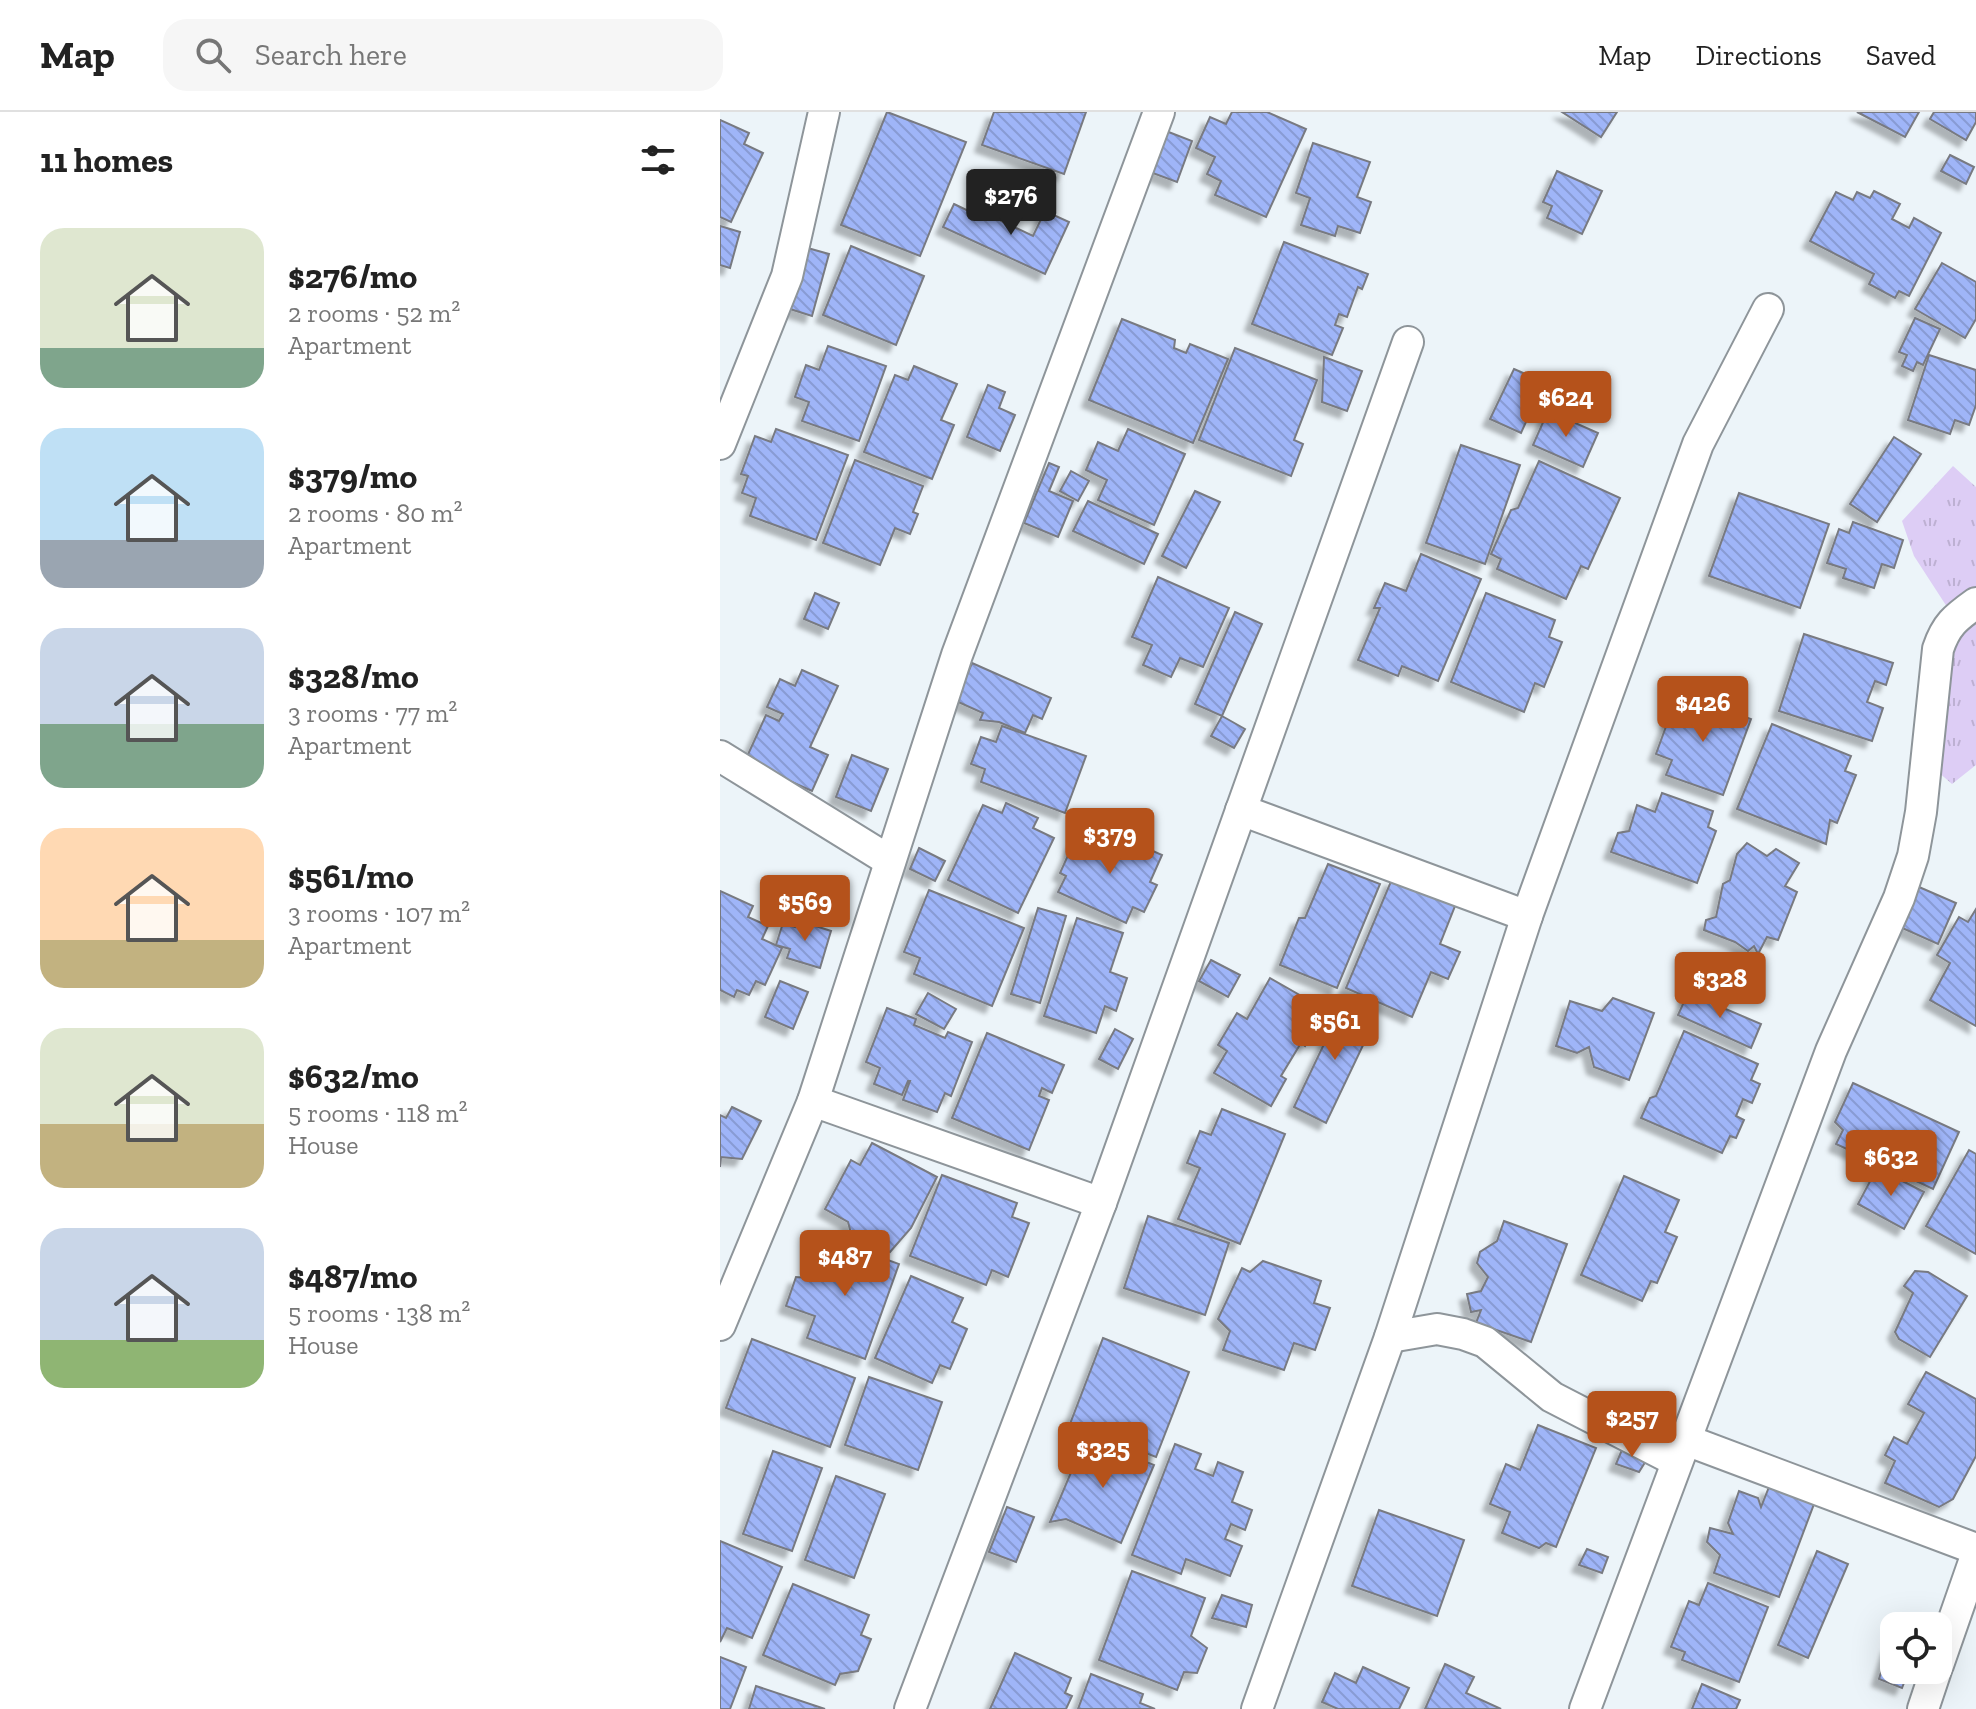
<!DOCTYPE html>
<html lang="en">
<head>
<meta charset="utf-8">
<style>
  :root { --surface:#fff; --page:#f6f6f6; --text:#222; --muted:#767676; --line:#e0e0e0; --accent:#b5521b }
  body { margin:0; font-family:"Zilla Slab",serif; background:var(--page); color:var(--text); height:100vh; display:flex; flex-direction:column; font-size:30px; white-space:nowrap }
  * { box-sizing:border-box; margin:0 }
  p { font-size:26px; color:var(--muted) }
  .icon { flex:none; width:44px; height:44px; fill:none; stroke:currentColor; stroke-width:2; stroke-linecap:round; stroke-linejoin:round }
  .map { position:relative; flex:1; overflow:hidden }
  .details { display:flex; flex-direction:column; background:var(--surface); width:720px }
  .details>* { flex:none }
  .buttons { position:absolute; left:1160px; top:1500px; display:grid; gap:16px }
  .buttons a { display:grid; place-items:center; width:72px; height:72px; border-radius:16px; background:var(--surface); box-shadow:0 8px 32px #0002; font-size:40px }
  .price { position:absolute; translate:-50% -68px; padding:0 18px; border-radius:8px; background:var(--accent); color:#fff; font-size:26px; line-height:52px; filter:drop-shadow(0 2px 4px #0008) }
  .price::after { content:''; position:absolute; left:50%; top:48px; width:24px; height:18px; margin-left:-12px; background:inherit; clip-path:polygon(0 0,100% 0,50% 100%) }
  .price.on { background:#222; color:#fff }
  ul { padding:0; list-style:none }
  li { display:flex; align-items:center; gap:24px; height:200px; padding:0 40px }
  li span { display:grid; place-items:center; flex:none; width:224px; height:160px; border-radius:24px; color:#555 }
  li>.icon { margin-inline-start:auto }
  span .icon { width:96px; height:96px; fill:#fffc; stroke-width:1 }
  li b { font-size:34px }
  h2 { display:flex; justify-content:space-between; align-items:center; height:96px; padding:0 40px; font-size:34px }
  header { display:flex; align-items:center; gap:48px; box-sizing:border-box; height:112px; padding:0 40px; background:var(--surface); border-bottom:2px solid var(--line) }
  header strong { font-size:38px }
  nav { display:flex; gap:44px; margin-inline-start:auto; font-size:28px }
  .search { width:560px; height:72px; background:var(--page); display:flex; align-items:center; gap:20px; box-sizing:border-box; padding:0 28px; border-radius:24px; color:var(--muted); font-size:30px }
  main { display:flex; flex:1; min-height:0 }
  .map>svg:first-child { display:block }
  .grass { fill:url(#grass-tufts) }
  .building { fill:url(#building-back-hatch); stroke:#787a81; stroke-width:2; filter:url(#shadow) }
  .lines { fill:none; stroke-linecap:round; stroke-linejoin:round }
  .street-casing { stroke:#8e959a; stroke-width:34 }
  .street { stroke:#fff; stroke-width:30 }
</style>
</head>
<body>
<header>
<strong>Map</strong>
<div class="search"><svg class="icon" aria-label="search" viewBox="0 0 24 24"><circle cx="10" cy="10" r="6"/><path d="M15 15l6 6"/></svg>Search here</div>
<nav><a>Map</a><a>Directions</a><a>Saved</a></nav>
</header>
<main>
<section class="details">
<h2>11 homes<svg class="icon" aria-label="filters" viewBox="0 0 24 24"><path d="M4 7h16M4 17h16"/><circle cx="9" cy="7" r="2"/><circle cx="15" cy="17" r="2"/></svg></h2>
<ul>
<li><span style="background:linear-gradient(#dfe7d0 75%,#7fa58c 0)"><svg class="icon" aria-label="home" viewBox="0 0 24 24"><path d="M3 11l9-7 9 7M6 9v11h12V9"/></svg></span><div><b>$276/mo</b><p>2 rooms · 52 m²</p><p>Apartment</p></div></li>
<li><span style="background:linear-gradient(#bfe0f5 70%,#9aa5b1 0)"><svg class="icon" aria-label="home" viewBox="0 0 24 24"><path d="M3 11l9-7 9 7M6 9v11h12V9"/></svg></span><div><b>$379/mo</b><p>2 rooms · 80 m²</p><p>Apartment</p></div></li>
<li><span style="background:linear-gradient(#c9d6e8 60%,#7fa58c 0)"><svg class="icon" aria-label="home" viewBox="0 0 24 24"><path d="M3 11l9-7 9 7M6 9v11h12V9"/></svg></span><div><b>$328/mo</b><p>3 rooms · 77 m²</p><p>Apartment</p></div></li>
<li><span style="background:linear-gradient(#ffd9b3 70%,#c2b280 0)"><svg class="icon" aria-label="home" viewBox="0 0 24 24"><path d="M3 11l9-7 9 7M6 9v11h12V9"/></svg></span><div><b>$561/mo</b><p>3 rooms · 107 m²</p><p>Apartment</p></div></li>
<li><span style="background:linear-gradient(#dfe7d0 60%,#c2b280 0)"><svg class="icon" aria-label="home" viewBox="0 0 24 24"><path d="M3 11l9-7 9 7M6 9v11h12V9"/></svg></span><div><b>$632/mo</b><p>5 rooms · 118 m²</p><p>House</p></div></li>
<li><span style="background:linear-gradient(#c9d6e8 70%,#8fb573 0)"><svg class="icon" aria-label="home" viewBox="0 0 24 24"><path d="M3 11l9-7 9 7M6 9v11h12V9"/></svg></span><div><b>$487/mo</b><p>5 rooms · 138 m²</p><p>House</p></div></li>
</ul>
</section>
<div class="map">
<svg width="1256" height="1597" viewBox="0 0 1256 1597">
  <defs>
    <pattern id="grass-tufts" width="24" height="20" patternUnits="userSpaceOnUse" patternTransform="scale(2)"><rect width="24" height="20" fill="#ddcdf5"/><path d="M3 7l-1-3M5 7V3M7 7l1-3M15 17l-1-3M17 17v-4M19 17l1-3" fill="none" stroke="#bdb0d2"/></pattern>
    <pattern id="building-back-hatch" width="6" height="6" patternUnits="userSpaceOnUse" patternTransform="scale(2)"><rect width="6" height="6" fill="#9fb5f8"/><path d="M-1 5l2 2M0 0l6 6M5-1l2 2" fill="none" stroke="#889bd4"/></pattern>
    <filter id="shadow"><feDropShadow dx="-7" dy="7" stdDeviation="2" flood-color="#0004"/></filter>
  </defs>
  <rect width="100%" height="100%" fill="#ecf4f9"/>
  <!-- grass -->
  <polygon class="grass" points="1233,354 1256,375 1256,653 1232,672 1217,659 1227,558 1242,518 1194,444 1182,409"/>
  <!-- building -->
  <g class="building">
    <polygon points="167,0 246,30 200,144 121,113"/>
    <polygon points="274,0 366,0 344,62 262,33"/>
    <polygon points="512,0 547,0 586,17 546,105 495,83 501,69 487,62 495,45 476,36 490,5 506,12"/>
    <polygon points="842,0 897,0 881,25"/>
    <polygon points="1137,0 1199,0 1185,25"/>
    <polygon points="1214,0 1256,0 1256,10 1246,28 1210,7"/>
    <polygon points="0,8 29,21 24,32 43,41 11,110 0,105"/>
    <polygon points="446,19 472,29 457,70 430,60"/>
    <polygon points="593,31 650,50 637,85 651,90 640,121 618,114 615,124 581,113 590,86 576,81"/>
    <polygon points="1230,43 1254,55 1246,72 1221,59"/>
    <polygon points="837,59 882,79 862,122 827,106 832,94 823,90"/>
    <polygon points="1154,79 1180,92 1172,107 1189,116 1194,106 1221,121 1189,184 1179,179 1175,186 1149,172 1154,162 1090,129 1116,80 1133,88 1137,80 1150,86"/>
    <polygon points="234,92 265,107 267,102 313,124 325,99 349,110 325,162 223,115"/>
    <polygon points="0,114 20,120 10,156 0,153"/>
    <polygon points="564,130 648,162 642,177 638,175 627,205 619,202 615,213 623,216 612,243 532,212"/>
    <polygon points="131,134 204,164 176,233 103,203"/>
    <polygon points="84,135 109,142 92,204 67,196"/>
    <polygon points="1222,151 1256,170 1256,207 1245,226 1195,197"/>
    <polygon points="1195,206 1220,217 1203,253 1197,250 1193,259 1182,254 1187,243 1179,240"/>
    <polygon points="402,207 455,228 454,236 466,241 470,232 508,247 473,331 369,288"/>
    <polygon points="108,234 166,254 139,329 82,309 89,290 75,285 86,253 99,258"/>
    <polygon points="515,236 597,268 574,328 583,332 571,364 479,328"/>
    <polygon points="1209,243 1256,258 1256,293 1249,313 1235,308 1230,322 1188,308"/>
    <polygon points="604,245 642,259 627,299 602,290"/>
    <polygon points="194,254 237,272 221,308 234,313 212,367 144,340 175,263 188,268"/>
    <polygon points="794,257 824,270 801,321 770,307"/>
    <polygon points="268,273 285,280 279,296 295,303 280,339 247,325"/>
    <polygon points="828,299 878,321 863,355 813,333"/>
    <polygon points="56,317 128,343 96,428 30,404 36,386 22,381 28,364 21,362 35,324 51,330"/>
    <polygon points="408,317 465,342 434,413 378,388 387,368 366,358 378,330 398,339"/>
    <polygon points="1174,325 1201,342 1157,410 1130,392"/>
    <polygon points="741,333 800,353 765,452 706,431"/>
    <polygon points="135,348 203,374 193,400 198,402 190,422 175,416 160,453 103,431"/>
    <polygon points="819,349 900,386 868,457 861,454 846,487 777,457 781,447 771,442 791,398 798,396"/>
    <polygon points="329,351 339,355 329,379 353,389 338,425 304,411"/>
    <polygon points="351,359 369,369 358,389 340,379"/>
    <polygon points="475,379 500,390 466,456 442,444"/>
    <polygon points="1019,381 1109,412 1080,496 989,464"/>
    <polygon points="368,389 438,422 424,452 353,419"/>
    <polygon points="1133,410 1183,428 1174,456 1162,452 1154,476 1123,466 1126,457 1107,451 1119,417 1129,421"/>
    <polygon points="701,442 761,467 718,569 682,554 678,564 638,548 660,496 654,496 665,471 686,479"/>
    <polygon points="438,465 509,496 483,555 460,546 451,565 423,553 432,533 412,525"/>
    <polygon points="95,481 119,491 108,517 84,507"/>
    <polygon points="766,481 835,508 829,525 842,530 824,575 815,571 804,600 731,570"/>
    <polygon points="515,500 542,512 502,604 475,592"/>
    <polygon points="1084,522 1173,551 1166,573 1155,569 1147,590 1163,596 1152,629 1059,599"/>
    <polygon points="252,551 331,586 322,607 313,603 305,621 279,610 260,608 263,601 236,589"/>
    <polygon points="82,558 118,574 90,635 108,643 92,679 25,649 46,603 59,609 63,602 47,595 60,567 75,574"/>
    <polygon points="965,583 1031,607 1003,683 946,663 952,648 936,642 952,598 959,601"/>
    <polygon points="502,604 525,617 514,636 491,624"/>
    <polygon points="1052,612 1131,644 1125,659 1136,663 1117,711 1110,708 1106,732 1017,697"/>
    <polygon points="282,614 366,644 345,701 261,670 265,657 251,652 261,625 276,630"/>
    <polygon points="132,643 168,657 151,699 116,685"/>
    <polygon points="942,681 993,699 988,715 996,719 977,771 891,740 898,721 909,719 917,693 935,700"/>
    <polygon points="286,691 318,706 313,716 334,726 298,801 228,768 263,693 282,701"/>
    <polygon points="375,717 398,727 395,733 402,736 406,727 442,743 430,770 437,773 424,800 413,795 406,811 338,780 346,764 340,761 354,730 366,736"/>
    <polygon points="1027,731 1047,744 1056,737 1079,751 1065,774 1077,780 1058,828 1047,825 1038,842 1034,834 1028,839 1015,830 984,818 986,808 996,805 1003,772 1010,768 1017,742"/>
    <polygon points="199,736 225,749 215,769 190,757"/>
    <polygon points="608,752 660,772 617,876 560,853 579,806 585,806"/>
    <polygon points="672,767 735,794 720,832 740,840 728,867 711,860 692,905 626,876"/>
    <polygon points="1199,775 1236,791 1218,832 1180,815"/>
    <polygon points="209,778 304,816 272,894 194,862 200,846 184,840"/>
    <polygon points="0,779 33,794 28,805 48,814 42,827 62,836 45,873 36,869 29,883 17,878 14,885 0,878"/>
    <polygon points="318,796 346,804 320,891 291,882"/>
    <polygon points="1256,797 1256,914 1210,888 1230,851 1217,843 1239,805 1248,810"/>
    <polygon points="357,806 403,821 390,860 407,866 396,899 385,894 376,921 324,904"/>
    <polygon points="80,809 111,819 100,856 67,846 70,837 56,833 63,811 75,815"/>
    <polygon points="491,848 520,863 508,885 479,869"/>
    <polygon points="550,866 606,898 585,934 581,931 561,964 566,967 551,994 494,961 507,939 498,933 517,901 527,907"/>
    <polygon points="60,869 88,880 73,917 45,905"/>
    <polygon points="208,881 236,897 224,917 196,902"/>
    <polygon points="968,881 1041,912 1031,936 958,903"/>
    <polygon points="893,886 934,901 909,968 874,955 869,935 857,941 836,934 850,889 882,899"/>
    <polygon points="624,890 656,906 606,1011 574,995"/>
    <polygon points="167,896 196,907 194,913 225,926 228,920 252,930 231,984 225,981 217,1000 183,988 190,969 188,969 182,983 154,972 160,956 146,950"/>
    <polygon points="395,917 413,927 398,957 379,947"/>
    <polygon points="964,919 1038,952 1031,968 1040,972 1032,991 1023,987 1016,1004 1024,1008 1016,1026 1010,1024 1002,1041 921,1006 930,986 936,984"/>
    <polygon points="267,921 344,953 332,981 322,976 319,984 329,988 309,1038 232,1006"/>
    <polygon points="1133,971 1239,1020 1213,1077 1116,1032 1123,1018 1115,1010"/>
    <polygon points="12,995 41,1009 22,1047 1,1045 0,1055 0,1003 6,1006"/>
    <polygon points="502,997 565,1022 520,1132 458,1107 480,1056 467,1051 480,1019 491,1023"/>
    <polygon points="152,1031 217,1065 191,1116 170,1140 132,1125 128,1110 105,1097 131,1048 140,1053"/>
    <polygon points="1249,1038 1256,1042 1256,1142 1206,1114"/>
    <polygon points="1157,1056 1204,1080 1184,1117 1138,1092"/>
    <polygon points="222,1063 297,1091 292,1105 309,1111 288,1165 272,1158 266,1173 190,1144"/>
    <polygon points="904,1064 959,1088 945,1120 957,1125 937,1171 931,1169 922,1189 861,1163"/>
    <polygon points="428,1104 509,1131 485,1203 404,1176"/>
    <polygon points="784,1109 847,1132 811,1230 756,1211 761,1198 751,1200 747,1182 761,1179 768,1165 757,1151 760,1140 777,1129"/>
    <polygon points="113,1128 179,1152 145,1247 87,1226 95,1204 66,1194 76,1165 89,1166 102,1159"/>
    <polygon points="543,1149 601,1169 594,1191 610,1196 595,1238 574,1231 564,1258 503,1238 510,1219 498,1207 522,1156 530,1160"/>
    <polygon points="1195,1159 1208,1160 1247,1184 1210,1245 1179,1227 1175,1220 1193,1181 1184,1174"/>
    <polygon points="191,1164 243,1186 232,1210 247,1217 230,1257 220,1253 212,1271 155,1246"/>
    <polygon points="383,1226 469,1260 436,1345 350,1312"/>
    <polygon points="32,1227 135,1266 110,1335 6,1296"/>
    <polygon points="1206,1260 1256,1287 1256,1344 1233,1387 1219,1395 1165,1371 1175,1349 1165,1343 1174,1325 1187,1332 1204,1301 1188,1292"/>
    <polygon points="149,1265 222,1290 198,1358 125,1333"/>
    <polygon points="818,1313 876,1336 836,1435 826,1431 819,1436 782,1421 790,1400 770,1392 786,1352 800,1358"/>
    <polygon points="366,1325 434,1353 401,1431 346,1407 330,1410"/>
    <polygon points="455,1332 481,1342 475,1357 493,1364 498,1350 523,1360 512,1390 532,1398 525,1418 511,1412 505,1427 522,1434 510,1464 466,1447 461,1462 412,1443"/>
    <polygon points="904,1333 929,1344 919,1360 896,1352"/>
    <polygon points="53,1339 102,1356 72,1439 23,1422"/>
    <polygon points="116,1364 165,1382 134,1466 85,1448"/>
    <polygon points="1049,1375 1094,1392 1059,1485 994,1461 1000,1443 987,1430 990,1416 1013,1422 1008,1411 1019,1379 1038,1386 1041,1395"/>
    <polygon points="287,1395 314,1405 296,1450 269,1440"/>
    <polygon points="659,1398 744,1428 717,1504 632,1474"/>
    <polygon points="0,1429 62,1455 32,1526 7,1516 0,1530"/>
    <polygon points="867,1437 888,1445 882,1461 859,1453"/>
    <polygon points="1097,1439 1128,1452 1088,1546 1058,1533"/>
    <polygon points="412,1459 485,1486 471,1524 487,1536 477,1561 464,1560 457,1578 379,1548"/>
    <polygon points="988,1471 1048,1495 1019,1570 962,1548 965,1540 951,1535 969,1489 979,1493"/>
    <polygon points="73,1472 149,1503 141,1523 151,1527 138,1559 120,1562 115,1573 43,1543"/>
    <polygon points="502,1483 532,1493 526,1515 492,1506"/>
    <polygon points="1169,1534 1174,1536 1174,1558 1189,1558 1182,1576 1159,1567"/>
    <polygon points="295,1541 351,1566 345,1581 352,1584 346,1597 270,1597"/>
    <polygon points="0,1545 26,1555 10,1597 0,1597"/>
    <polygon points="725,1552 754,1565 746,1581 781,1597 705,1597"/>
    <polygon points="643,1555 689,1576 679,1597 618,1597 602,1590 615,1561 636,1571"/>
    <polygon points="371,1562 423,1582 420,1591 435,1597 358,1597"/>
    <polygon points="982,1572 1020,1588 1016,1597 972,1597"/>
    <polygon points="36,1574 105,1597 29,1597"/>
  </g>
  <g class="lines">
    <defs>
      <g id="street">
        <polyline points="0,332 67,164 104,0"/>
        <polyline points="0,644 170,749"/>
        <polyline points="521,698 807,804"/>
        <polyline points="93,989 381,1091"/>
        <polyline points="0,1213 93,989 237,543 439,0"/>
        <polyline points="670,1225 717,1217 743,1222 765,1230 832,1285 956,1349"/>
        <polyline points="966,1328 1256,1437"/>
        <polyline points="1218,1553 1256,1444"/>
        <polyline points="190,1597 381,1091 688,230"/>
        <polyline points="537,1597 670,1225 807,804 978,332 1048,197"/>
        <path d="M865 1597 1111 939 1179 786 1193 744 1201 700 1218 537C1226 513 1235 506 1256 491"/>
        <polyline points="1203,1597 1216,1558"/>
      </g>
    </defs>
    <!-- street casing -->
    <use href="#street" class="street-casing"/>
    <!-- street -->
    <use href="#street" class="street"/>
  </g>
</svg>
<div class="buttons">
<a><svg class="icon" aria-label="locate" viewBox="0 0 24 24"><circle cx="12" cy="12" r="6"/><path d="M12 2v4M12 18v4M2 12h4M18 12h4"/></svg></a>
</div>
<b class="price on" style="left:291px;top:125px">$276</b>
<b class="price" style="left:846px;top:327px">$624</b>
<b class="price" style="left:983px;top:632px">$426</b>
<b class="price" style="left:390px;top:764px">$379</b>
<b class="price" style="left:85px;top:831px">$569</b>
<b class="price" style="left:1000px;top:908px">$328</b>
<b class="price" style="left:615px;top:950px">$561</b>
<b class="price" style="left:1171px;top:1086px">$632</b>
<b class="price" style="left:125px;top:1186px">$487</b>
<b class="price" style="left:912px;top:1347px">$257</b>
<b class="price" style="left:383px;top:1378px">$325</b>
</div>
</main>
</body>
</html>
